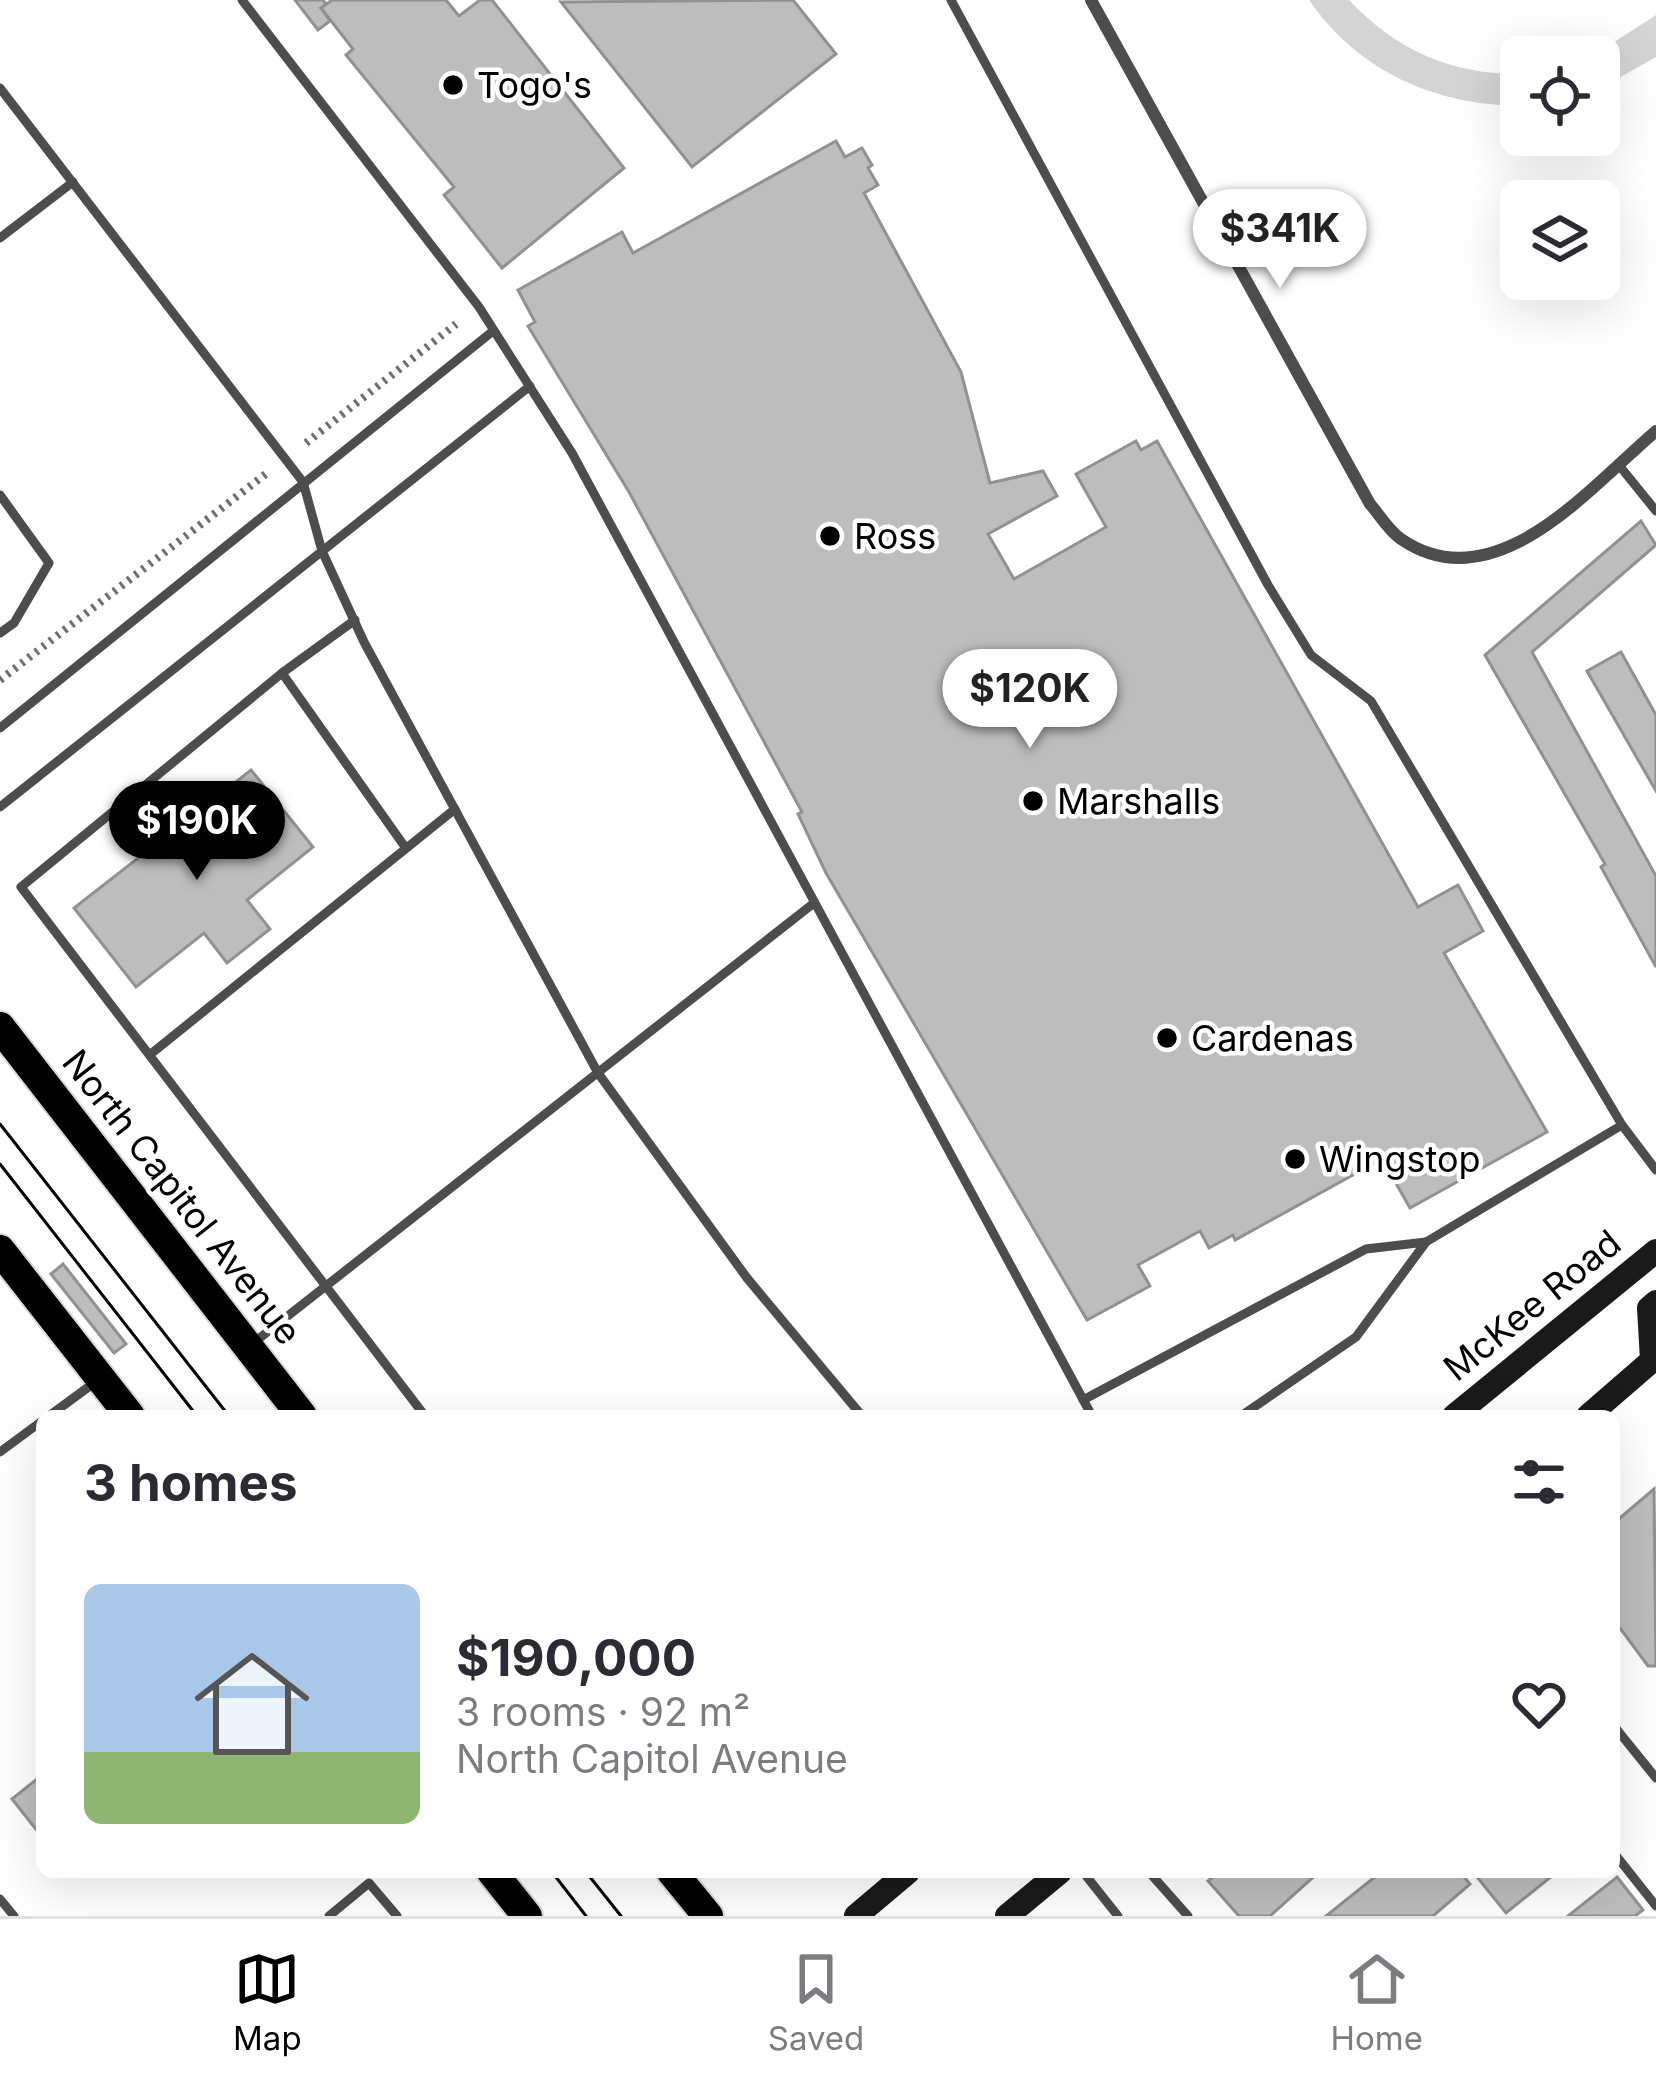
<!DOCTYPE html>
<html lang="en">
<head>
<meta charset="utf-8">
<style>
  :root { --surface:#fff; --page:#f2f2f3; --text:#2b2b33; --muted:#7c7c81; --line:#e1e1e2; --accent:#000 }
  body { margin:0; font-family:Inter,sans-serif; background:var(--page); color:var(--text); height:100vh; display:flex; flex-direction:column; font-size:45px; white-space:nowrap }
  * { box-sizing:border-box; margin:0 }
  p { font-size:39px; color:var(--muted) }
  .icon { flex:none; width:66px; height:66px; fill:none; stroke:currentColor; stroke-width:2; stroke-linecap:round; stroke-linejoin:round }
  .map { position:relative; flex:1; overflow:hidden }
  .side { position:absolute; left:36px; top:1410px; width:1584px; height:468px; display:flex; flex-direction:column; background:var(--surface); border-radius:18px; box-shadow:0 12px 48px #0002 }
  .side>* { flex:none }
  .tools { position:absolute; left:1500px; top:36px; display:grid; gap:24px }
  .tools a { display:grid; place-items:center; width:120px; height:120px; border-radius:18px; background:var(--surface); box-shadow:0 12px 48px #0002; font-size:60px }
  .price { position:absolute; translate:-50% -102px; padding:0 27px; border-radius:42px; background:#fff; color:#222; font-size:39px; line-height:78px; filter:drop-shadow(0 3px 6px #0008) }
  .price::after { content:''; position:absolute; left:50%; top:72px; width:36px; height:27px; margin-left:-18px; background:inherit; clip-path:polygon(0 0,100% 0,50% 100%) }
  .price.current { background:var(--accent); color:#fff }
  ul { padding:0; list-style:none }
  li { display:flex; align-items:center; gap:36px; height:300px; padding:0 48px }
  li span { display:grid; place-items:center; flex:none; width:336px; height:240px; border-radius:18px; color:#555 }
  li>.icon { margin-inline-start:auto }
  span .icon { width:144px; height:144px; fill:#fffc; stroke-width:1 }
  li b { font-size:51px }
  h2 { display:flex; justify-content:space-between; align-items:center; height:144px; padding:0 48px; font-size:51px }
  .tabs { display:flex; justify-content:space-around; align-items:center; height:168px; border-top:3px solid var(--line); background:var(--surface); font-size:33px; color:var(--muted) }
  .tabs a { display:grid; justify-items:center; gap:6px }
  .tabs .current { color:var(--accent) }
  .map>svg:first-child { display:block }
  .green { fill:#d4d4d4 }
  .building { fill:#bdbdbd; stroke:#919191; stroke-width:3 }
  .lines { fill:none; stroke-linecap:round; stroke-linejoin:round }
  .primary-casing { stroke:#dbdbdb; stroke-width:34 }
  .path { stroke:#6f6f6f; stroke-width:8; stroke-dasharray:3 6; stroke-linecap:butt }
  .lane { stroke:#4d4d4d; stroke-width:9 }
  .street { stroke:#4d4d4d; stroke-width:12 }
  .secondary { stroke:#1a1a1a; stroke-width:24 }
  .primary { stroke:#000; stroke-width:30 }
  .tram { stroke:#000; stroke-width:3 }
  .poi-dot { fill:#000; stroke:#fff; stroke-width:4.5 }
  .labels { text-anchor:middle; stroke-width:9; stroke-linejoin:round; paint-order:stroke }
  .poi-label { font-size:36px; fill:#000; stroke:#fff; text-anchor:start }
  .street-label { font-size:36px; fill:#000; stroke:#fff }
</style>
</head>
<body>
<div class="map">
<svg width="1656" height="1916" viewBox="0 0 1656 1916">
  <rect width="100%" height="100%" fill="#fff"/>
  <!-- green -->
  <g class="green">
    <path d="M1309 0H1349C1396 50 1452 75 1521 74V106C1435 105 1359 72 1309 0Z"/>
    <polygon points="1656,15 1656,57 1599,89 1599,57 1591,57"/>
  </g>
  <!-- building -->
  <g class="building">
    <polygon points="295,0 323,0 326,4 321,8 330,21 318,30"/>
    <polygon points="332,0 446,0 459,16 480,0 492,0 624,168 502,268 444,195 454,187 346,55 353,49 321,8"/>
    <polygon points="793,0 836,54 692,167 561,2"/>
    <polygon points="836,141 845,157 862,148 872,165 868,168 878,185 864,193 961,372 990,483 1043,471 1057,496 988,534 1014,579 1106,527 1076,474 1136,441 1141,450 1157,441 1418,907 1458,885 1483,931 1444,953 1547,1132 1410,1208 1382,1159 1235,1240 1233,1235 1209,1248 1200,1231 1138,1265 1150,1286 1087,1320 826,873 798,814 802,812 629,492 528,326 535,322 518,290 622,232 633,253"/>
    <polygon points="1641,521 1656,545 1532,652 1656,876 1656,967 1601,867 1605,864 1485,655"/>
    <polygon points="1621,652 1656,715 1656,791 1587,671"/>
    <polygon points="251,770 313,847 247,900 270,929 227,963 204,933 136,987 74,908"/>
    <polygon points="63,1264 126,1344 114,1353 51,1274"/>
    <polygon points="1654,1489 1656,1666 1648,1666 1614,1620 1614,1523"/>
    <polygon points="42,1775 42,1837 12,1799"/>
    <polygon points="1219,1872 1319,1872 1270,1916 1239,1916 1208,1881"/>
    <polygon points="1381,1872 1460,1872 1470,1884 1433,1916 1326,1916"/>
    <polygon points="1473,1872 1557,1872 1506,1913"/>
    <polygon points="1617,1877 1643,1910 1635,1916 1568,1916"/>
  </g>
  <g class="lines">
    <defs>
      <g id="primary">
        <polyline points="0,1027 302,1416"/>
        <polyline points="0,1250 130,1416"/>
        <polyline points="492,1872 527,1916"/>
        <polyline points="672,1872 708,1916"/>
      </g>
    </defs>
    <!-- primary casing -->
    <use href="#primary" class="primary-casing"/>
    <!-- path -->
    <g class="path">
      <polyline points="306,443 456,324"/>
      <polyline points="0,680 267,473"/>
    </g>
    <!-- lane -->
    <g class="lane">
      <polyline points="242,0 479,307 572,453 1092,1416"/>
      <polyline points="951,0 1268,585 1311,655 1371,701 1622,1125 1656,1170"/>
      <polyline points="0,88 303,482 322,551 364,642 598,1073 747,1278 862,1416"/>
      <polyline points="0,238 73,182"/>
      <polyline points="1618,464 1656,511"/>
      <polyline points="0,495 49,563 14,623 0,633"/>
      <polyline points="355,620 282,673 21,887 425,1416"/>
      <polyline points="282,673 405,847"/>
      <polyline points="0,728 493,331"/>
      <polyline points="0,807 530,386"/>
      <polyline points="152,1053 455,809"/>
      <polyline points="252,1344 814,903"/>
      <polyline points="1083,1400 1366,1249 1426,1242"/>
      <polyline points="49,1416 98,1380"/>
      <polyline points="1241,1416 1356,1337 1426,1242 1622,1125"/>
      <polyline points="0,1452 42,1421"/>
      <polyline points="1614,1726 1656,1778"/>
      <polyline points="1614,1853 1656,1906"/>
      <polyline points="1083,1872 1118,1916"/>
      <polyline points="1149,1872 1188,1916"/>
      <polyline points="0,1899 14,1916"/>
      <polyline points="329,1916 369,1883 397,1916"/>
    </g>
    <!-- street -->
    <path class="street" d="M1091 0 1370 504C1379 514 1389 531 1401 539 1495 604 1591 486 1656 431"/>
    <!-- secondary -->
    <g class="secondary">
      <polyline points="1652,1360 1649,1308 1656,1302"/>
      <polyline points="1454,1416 1656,1251"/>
      <polyline points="1588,1416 1656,1357"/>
      <polyline points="856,1916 908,1872"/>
      <polyline points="1007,1916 1060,1872"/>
    </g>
    <!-- primary -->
    <use href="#primary" class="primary"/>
    <!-- tram -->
    <g class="tram">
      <polyline points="0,1124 229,1416"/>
      <polyline points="0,1164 197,1416"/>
      <polyline points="552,1872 586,1916"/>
      <polyline points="586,1872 621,1916"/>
    </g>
  </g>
  <!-- markers -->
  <g class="poi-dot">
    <circle cx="453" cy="85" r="12"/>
    <circle cx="830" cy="536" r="12"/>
    <circle cx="1033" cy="801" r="12"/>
    <circle cx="1167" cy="1038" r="12"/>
    <circle cx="1295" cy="1159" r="12"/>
  </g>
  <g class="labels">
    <!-- poi labels -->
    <g class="poi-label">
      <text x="477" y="98">Togo's</text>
      <text x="854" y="549">Ross</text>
      <text x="1057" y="814">Marshalls</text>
      <text x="1191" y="1051">Cardenas</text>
      <text x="1319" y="1172">Wingstop</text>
    </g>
    <!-- street labels -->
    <g class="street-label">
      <text transform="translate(182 1197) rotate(52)" y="13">North Capitol Avenue</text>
      <text transform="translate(1532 1305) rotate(-39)" y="13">McKee Road</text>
    </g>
  </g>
</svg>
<div class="tools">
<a><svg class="icon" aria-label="locate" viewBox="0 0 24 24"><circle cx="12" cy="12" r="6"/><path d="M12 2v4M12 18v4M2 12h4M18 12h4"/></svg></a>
<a><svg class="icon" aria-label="layers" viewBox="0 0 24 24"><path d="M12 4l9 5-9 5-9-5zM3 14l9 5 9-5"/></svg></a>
</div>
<b class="price" style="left:1280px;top:291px">$341K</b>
<b class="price" style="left:1030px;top:751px">$120K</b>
<b class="price current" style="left:197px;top:883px">$190K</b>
<section class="side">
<h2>3 homes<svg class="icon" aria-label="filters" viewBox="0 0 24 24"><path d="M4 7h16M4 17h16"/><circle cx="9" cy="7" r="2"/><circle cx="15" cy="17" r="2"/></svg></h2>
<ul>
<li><span style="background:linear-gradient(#a9c7e8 70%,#8fb573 0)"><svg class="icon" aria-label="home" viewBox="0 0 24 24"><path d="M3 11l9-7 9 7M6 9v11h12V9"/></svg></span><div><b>$190,000</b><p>3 rooms · 92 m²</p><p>North Capitol Avenue</p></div><svg class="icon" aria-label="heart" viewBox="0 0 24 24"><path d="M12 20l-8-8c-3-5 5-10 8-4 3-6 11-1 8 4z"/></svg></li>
</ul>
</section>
</div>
<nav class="tabs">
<a class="current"><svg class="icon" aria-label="map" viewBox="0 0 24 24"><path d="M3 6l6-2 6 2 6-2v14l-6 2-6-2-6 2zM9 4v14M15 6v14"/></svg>Map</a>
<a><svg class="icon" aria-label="saved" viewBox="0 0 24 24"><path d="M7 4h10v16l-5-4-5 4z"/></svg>Saved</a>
<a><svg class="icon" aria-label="home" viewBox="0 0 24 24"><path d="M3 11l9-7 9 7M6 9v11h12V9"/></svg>Home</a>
</nav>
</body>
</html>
